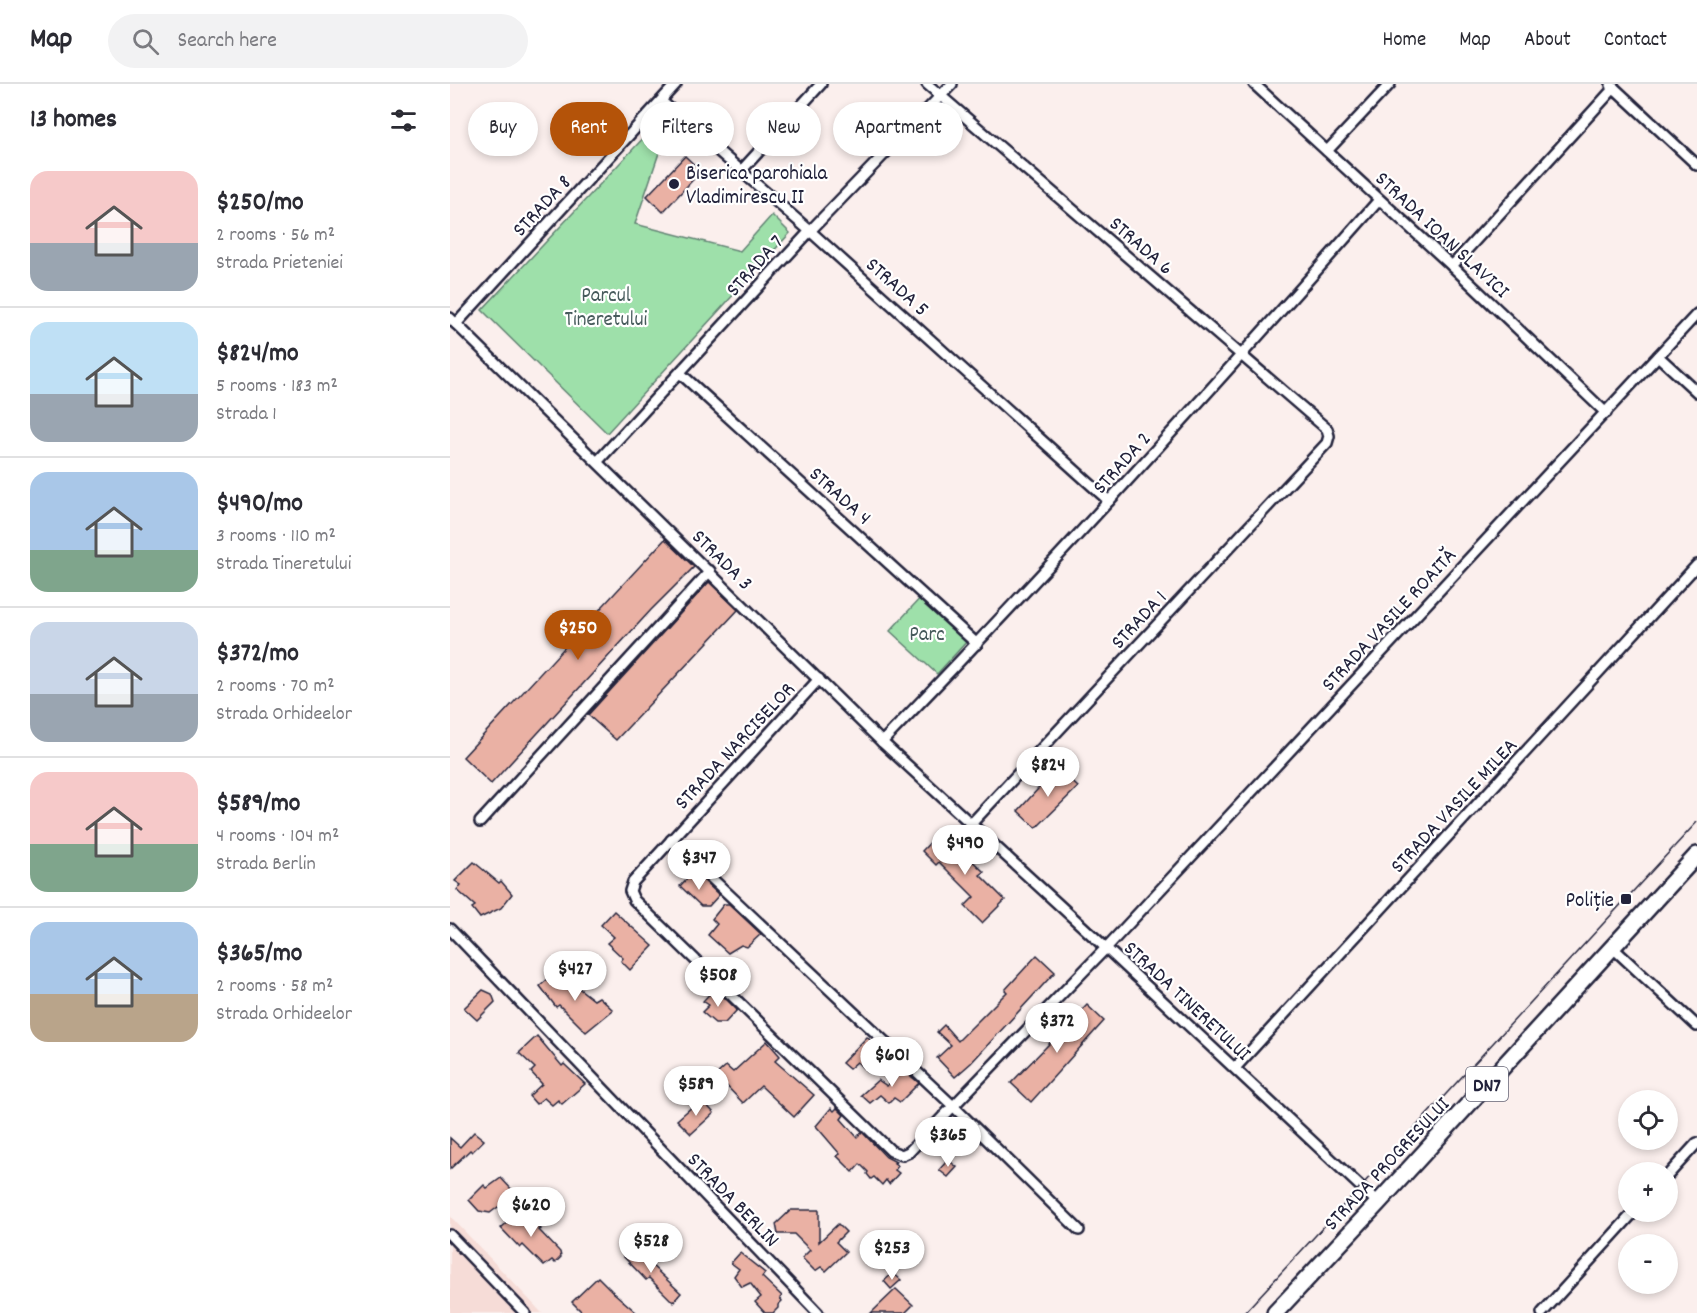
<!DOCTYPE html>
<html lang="en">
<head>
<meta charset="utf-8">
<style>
  :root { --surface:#fff; --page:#f2f2f3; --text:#2b2b33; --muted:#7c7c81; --line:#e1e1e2; --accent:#b45309 }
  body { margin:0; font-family:Dekko,sans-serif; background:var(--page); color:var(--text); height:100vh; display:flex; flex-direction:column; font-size:22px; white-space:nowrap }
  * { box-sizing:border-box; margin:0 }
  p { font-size:20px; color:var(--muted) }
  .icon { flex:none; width:33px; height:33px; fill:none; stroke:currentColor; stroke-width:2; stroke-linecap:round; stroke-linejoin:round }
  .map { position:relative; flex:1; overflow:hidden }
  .drawer { display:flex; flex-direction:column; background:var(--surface); width:450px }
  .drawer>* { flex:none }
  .top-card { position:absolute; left:18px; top:18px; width:570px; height:54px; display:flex; gap:12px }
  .fabs { position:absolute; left:1168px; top:1006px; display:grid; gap:12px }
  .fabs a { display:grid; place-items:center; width:60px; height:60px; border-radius:50%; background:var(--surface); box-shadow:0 3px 9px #0003; font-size:30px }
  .price { position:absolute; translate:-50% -51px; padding:0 14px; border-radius:21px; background:#fff; color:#222; font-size:20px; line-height:39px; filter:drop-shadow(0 2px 3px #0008) }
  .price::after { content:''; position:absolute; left:50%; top:36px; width:18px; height:14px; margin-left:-9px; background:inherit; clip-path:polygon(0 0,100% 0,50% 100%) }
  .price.selected { background:var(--accent); color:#fff }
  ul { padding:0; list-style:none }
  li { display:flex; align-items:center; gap:18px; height:150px; padding:0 30px }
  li+li { border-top:2px solid var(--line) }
  li span { display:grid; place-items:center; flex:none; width:168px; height:120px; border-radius:18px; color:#555 }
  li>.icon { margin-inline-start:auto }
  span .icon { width:72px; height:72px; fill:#fffc; stroke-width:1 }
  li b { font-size:26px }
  h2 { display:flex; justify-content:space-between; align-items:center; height:72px; padding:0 30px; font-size:26px }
  .chip { padding:0 21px; border-radius:27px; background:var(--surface); box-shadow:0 3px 9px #0003; font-size:21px; line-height:54px }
  .chip.selected { background:var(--accent); color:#fff }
  header { display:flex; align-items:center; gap:36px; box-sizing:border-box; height:84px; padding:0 30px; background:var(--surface); border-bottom:2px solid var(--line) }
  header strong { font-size:28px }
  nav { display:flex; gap:33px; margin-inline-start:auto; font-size:21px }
  .search { width:420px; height:54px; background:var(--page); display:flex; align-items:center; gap:15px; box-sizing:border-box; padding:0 21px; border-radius:33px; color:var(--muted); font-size:22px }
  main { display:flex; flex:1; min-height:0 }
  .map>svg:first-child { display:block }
  .built { fill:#f6dcd7 }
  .green { fill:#9ee0aa; stroke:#608172; stroke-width:1.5 }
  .building { fill:#eab1a4; stroke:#22223b; stroke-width:1.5 }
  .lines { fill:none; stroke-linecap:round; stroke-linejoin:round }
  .minor-casing { stroke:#22223b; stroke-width:14 }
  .primary-casing { stroke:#22223b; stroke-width:20 }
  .minor { stroke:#fff; stroke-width:9 }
  .primary { stroke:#fff; stroke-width:15 }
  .tram { stroke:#22223b; stroke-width:1.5 }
  .poi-dot { fill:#22223b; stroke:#fff; stroke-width:2 }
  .labels { text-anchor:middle; stroke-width:4.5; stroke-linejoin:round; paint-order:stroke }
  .shield { fill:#fff; stroke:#646476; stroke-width:1.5 }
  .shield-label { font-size:20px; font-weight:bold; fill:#22223b }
  .poi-label { font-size:21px; fill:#22223b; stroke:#fff; text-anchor:start }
  .street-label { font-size:21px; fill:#22223b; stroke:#fff }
  .park-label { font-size:21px; fill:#475b5c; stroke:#fff }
</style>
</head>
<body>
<header>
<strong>Map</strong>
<div class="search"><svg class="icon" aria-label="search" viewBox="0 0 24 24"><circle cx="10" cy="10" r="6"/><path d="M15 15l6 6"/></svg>Search here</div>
<nav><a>Home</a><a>Map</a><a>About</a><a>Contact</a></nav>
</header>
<main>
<section class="drawer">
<h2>13 homes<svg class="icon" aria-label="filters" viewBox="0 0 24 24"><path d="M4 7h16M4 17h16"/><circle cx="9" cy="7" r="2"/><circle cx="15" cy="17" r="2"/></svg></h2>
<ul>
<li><span style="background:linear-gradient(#f6c9c9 60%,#9aa5b1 0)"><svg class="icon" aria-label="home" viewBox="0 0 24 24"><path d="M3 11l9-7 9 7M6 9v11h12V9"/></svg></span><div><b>$250/mo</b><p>2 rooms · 56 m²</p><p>Strada Prieteniei</p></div></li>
<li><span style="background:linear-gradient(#bfe0f5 60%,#9aa5b1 0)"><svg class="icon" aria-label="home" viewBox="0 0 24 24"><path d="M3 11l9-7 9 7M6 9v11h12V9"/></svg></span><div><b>$824/mo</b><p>5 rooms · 183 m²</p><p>Strada 1</p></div></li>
<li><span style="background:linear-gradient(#a9c7e8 65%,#7fa58c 0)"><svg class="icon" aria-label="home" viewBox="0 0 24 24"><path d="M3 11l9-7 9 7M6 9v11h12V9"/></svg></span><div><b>$490/mo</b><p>3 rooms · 110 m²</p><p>Strada Tineretului</p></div></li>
<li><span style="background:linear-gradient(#c9d6e8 60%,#9aa5b1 0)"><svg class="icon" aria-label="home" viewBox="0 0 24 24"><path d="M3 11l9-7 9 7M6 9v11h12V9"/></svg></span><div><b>$372/mo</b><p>2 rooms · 70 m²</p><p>Strada Orhideelor</p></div></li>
<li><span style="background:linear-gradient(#f6c9c9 60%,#7fa58c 0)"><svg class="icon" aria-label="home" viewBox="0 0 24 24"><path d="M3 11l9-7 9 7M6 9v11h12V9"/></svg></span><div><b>$589/mo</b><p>4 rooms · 104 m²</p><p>Strada Berlin</p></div></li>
<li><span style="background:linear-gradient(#a9c7e8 60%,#b9a48a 0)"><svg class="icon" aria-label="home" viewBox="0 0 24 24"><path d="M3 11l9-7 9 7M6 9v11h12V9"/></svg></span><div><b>$365/mo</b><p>2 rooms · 58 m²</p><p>Strada Orhideelor</p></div></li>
</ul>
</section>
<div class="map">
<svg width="1247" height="1229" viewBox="0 0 1247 1229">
  <rect width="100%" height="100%" fill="#fbefed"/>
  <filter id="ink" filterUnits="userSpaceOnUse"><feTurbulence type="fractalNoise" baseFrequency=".0167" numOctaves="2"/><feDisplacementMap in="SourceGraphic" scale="12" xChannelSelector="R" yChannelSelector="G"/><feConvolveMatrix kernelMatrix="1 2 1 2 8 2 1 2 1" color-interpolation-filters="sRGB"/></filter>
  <g filter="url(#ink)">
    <!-- built -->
    <polygon class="built" points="0,1132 92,1229 0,1229"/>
    <!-- green -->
    <g class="green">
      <polygon points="214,32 228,46 211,63 185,140 290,167 322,131 340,149 157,349 32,226"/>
      <polygon points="472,512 519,555 487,590 440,547"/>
    </g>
    <!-- building -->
    <g class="building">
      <polygon points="235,72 251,87 213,128 197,112"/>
      <polygon points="215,455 244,483 201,526 41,700 13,673"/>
      <polygon points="259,498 288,526 166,656 138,631"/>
      <polygon points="607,684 628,703 586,744 568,727"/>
      <polygon points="491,747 534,788 530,791 555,816 532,839 515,822 524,813 489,778 486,781 472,767"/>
      <polygon points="24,778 49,799 51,797 62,810 51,824 30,834 22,824 25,822 7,806 11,801 5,797"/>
      <polygon points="242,789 249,795 251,794 269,811 259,822 251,822 230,802"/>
      <polygon points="274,820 279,820 311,850 297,863 291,861 278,869 258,851 267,840 262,835"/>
      <polygon points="164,827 203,862 180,886 171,877 173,874 157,859 164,853 151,841"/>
      <polygon points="587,871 605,888 521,979 505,993 487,974 501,961 487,948 494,941 508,957 557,908 555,906"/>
      <polygon points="107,887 144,916 149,913 163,926 136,948 109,921 106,923 90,902"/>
      <polygon points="265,904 287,926 275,939 265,939 252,928 259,921 253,917"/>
      <polygon points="33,906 42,910 45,918 27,936 14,924"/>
      <polygon points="637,921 654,937 581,1018 561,999"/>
      <polygon points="87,952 112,982 114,980 135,1000 112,1020 108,1016 102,1021 94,1014 86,1020 79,1012 92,1000 81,988 85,984 69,969"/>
      <polygon points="417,953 434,970 417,988 407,978 399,985 392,979"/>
      <polygon points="317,957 330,972 325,977 364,1011 344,1033 311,1002 293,1019 266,991 276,982 283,988"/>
      <polygon points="452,985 469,999 450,1018 444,1014 439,1019 430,1011 420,1019 411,1011 428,996 437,1002"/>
      <polygon points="251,1015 264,1029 241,1050 227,1036"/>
      <polygon points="381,1024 384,1027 387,1024 394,1031 391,1035 407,1053 412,1048 436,1073 446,1078 444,1079 448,1082 445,1086 449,1089 439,1100 436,1096 432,1101 424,1093 421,1095 417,1090 418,1088 410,1080 403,1088 387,1072 390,1070 366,1042"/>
      <polygon points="509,1037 523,1051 504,1070 489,1056"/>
      <polygon points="24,1048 34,1056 22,1068 20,1066 0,1085 0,1054 10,1063"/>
      <polygon points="498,1076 507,1083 498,1093 489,1086"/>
      <polygon points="51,1094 65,1109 51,1124 48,1123 40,1129 29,1127 19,1116 34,1101 37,1104"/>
      <polygon points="71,1126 81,1133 80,1134 91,1145 89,1146 110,1168 111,1173 105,1179 102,1176 94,1182 73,1161 70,1164 51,1144"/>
      <polygon points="341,1126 369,1126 369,1158 388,1140 396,1148 386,1158 396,1168 376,1187 371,1183 365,1187 352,1174 360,1166 344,1150 328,1150 326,1140"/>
      <polygon points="182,1163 231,1209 223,1218 199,1194 196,1196 173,1172"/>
      <polygon points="290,1169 315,1189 312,1193 332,1212 330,1214 332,1217 328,1221 328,1224 323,1229 315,1229 305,1218 311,1213 300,1199 292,1203 284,1192 289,1185 281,1179"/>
      <polygon points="443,1189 451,1196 441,1205 434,1197"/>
      <polygon points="148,1193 164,1209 187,1229 133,1229 122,1218"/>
      <polygon points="446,1205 463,1221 455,1229 421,1229"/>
    </g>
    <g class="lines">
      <defs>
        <g id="minor">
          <polyline points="477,0 877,345 879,352 877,359 521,740"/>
          <polyline points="804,0 1002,182 1156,329"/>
          <polyline points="1161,1 1247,81"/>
          <polyline points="211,17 360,147 659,417"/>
          <polyline points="877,67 940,0"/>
          <polyline points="291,87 371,0"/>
          <polyline points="1002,182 1164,4"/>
          <polyline points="0,234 432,658 656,864 928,1119"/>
          <polyline points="6,240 226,0"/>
          <polyline points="1208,272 1247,308"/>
          <polyline points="230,289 527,560"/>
          <polyline points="148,377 360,147 502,0"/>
          <polyline points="369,595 183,798 180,807 184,816 441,1067 452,1071 459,1068 656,864 1247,230"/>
          <path d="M432 658C603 482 767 300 929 116"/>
          <polyline points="30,738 260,487"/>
          <polyline points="221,756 502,1021 629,1146"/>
          <polyline points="0,845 368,1229"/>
          <polyline points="1162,863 1247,942"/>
          <polyline points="785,984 1247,481"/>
          <polyline points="1218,1091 1247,1059"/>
          <polyline points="0,1151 75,1229"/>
          <polyline points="1092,1229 1184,1128"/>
        </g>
        <polyline id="primary" points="825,1229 928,1119 1247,771"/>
      </defs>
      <!-- minor casing -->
      <use href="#minor" class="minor-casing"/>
      <!-- primary casing -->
      <use href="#primary" class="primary-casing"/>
      <!-- minor -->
      <use href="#minor" class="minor"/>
      <!-- primary -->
      <use href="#primary" class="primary"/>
      <!-- tram -->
      <polyline class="tram" points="794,1229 1247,738"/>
    </g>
  </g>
  <!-- markers -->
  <g class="poi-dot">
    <circle cx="224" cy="100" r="6"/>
    <rect x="1170" y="809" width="12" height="12" rx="3"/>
  </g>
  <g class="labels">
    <!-- shield labels -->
    <rect class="shield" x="1016" y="983" width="42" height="34" rx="4.5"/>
    <g class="shield-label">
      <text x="1037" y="1007">DN7</text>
    </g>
    <!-- poi labels -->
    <g class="poi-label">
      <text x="236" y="95">Biserica parohiala<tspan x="236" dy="24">Vladimirescu II</tspan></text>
      <text x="1164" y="822" text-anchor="end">Poliție</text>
    </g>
    <!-- street labels -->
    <g class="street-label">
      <text transform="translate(91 121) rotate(-47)" y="7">STRADA 8</text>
      <text transform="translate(993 150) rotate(43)" y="7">STRADA IOAN SLAVICI</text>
      <text transform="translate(692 161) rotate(41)" y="7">STRADA 6</text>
      <text transform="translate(304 181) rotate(-48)" y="7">STRADA 7</text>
      <text transform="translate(448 202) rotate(42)" y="7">STRADA 5</text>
      <text transform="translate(671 378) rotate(-48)" y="7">STRADA 2</text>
      <text transform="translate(391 411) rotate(42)" y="7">STRADA 4</text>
      <text transform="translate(273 475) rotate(45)" y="7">STRADA 3</text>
      <text transform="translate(688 535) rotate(-47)" y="7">STRADA 1</text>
      <text transform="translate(938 535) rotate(-47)" y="7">STRADA VASILE ROAITĂ</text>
      <text transform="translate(284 661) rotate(-47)" y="7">STRADA NARCISELOR</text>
      <text transform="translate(1003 721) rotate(-47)" y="7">STRADA VASILE MILEA</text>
      <text transform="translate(738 916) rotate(43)" y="7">STRADA TINERETULUI</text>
      <text transform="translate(936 1079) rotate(-47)" y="7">STRADA PROGRESULUI</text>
      <text transform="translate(284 1115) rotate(46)" y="7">STRADA BERLIN</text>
    </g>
    <!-- park labels -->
    <g class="park-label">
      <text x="156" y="217">Parcul<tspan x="156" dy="24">Tineretului</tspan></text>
      <text x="477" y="556">Parc</text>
    </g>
  </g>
</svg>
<div class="fabs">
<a><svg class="icon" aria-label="locate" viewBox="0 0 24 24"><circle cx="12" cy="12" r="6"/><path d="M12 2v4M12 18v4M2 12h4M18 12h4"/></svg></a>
<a>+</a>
<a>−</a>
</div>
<b class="price selected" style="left:128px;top:577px">$250</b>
<b class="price" style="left:598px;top:714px">$824</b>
<b class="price" style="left:515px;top:792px">$490</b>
<b class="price" style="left:249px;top:807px">$347</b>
<b class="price" style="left:125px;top:918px">$427</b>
<b class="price" style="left:268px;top:924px">$508</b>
<b class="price" style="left:607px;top:970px">$372</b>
<b class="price" style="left:442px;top:1004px">$601</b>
<b class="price" style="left:246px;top:1033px">$589</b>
<b class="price" style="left:498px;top:1084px">$365</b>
<b class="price" style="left:81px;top:1154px">$620</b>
<b class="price" style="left:201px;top:1190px">$528</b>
<b class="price" style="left:442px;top:1197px">$253</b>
<div class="top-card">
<a class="chip">Buy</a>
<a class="chip selected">Rent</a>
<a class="chip">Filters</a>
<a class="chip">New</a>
<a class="chip">Apartment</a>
</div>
</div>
</main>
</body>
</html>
